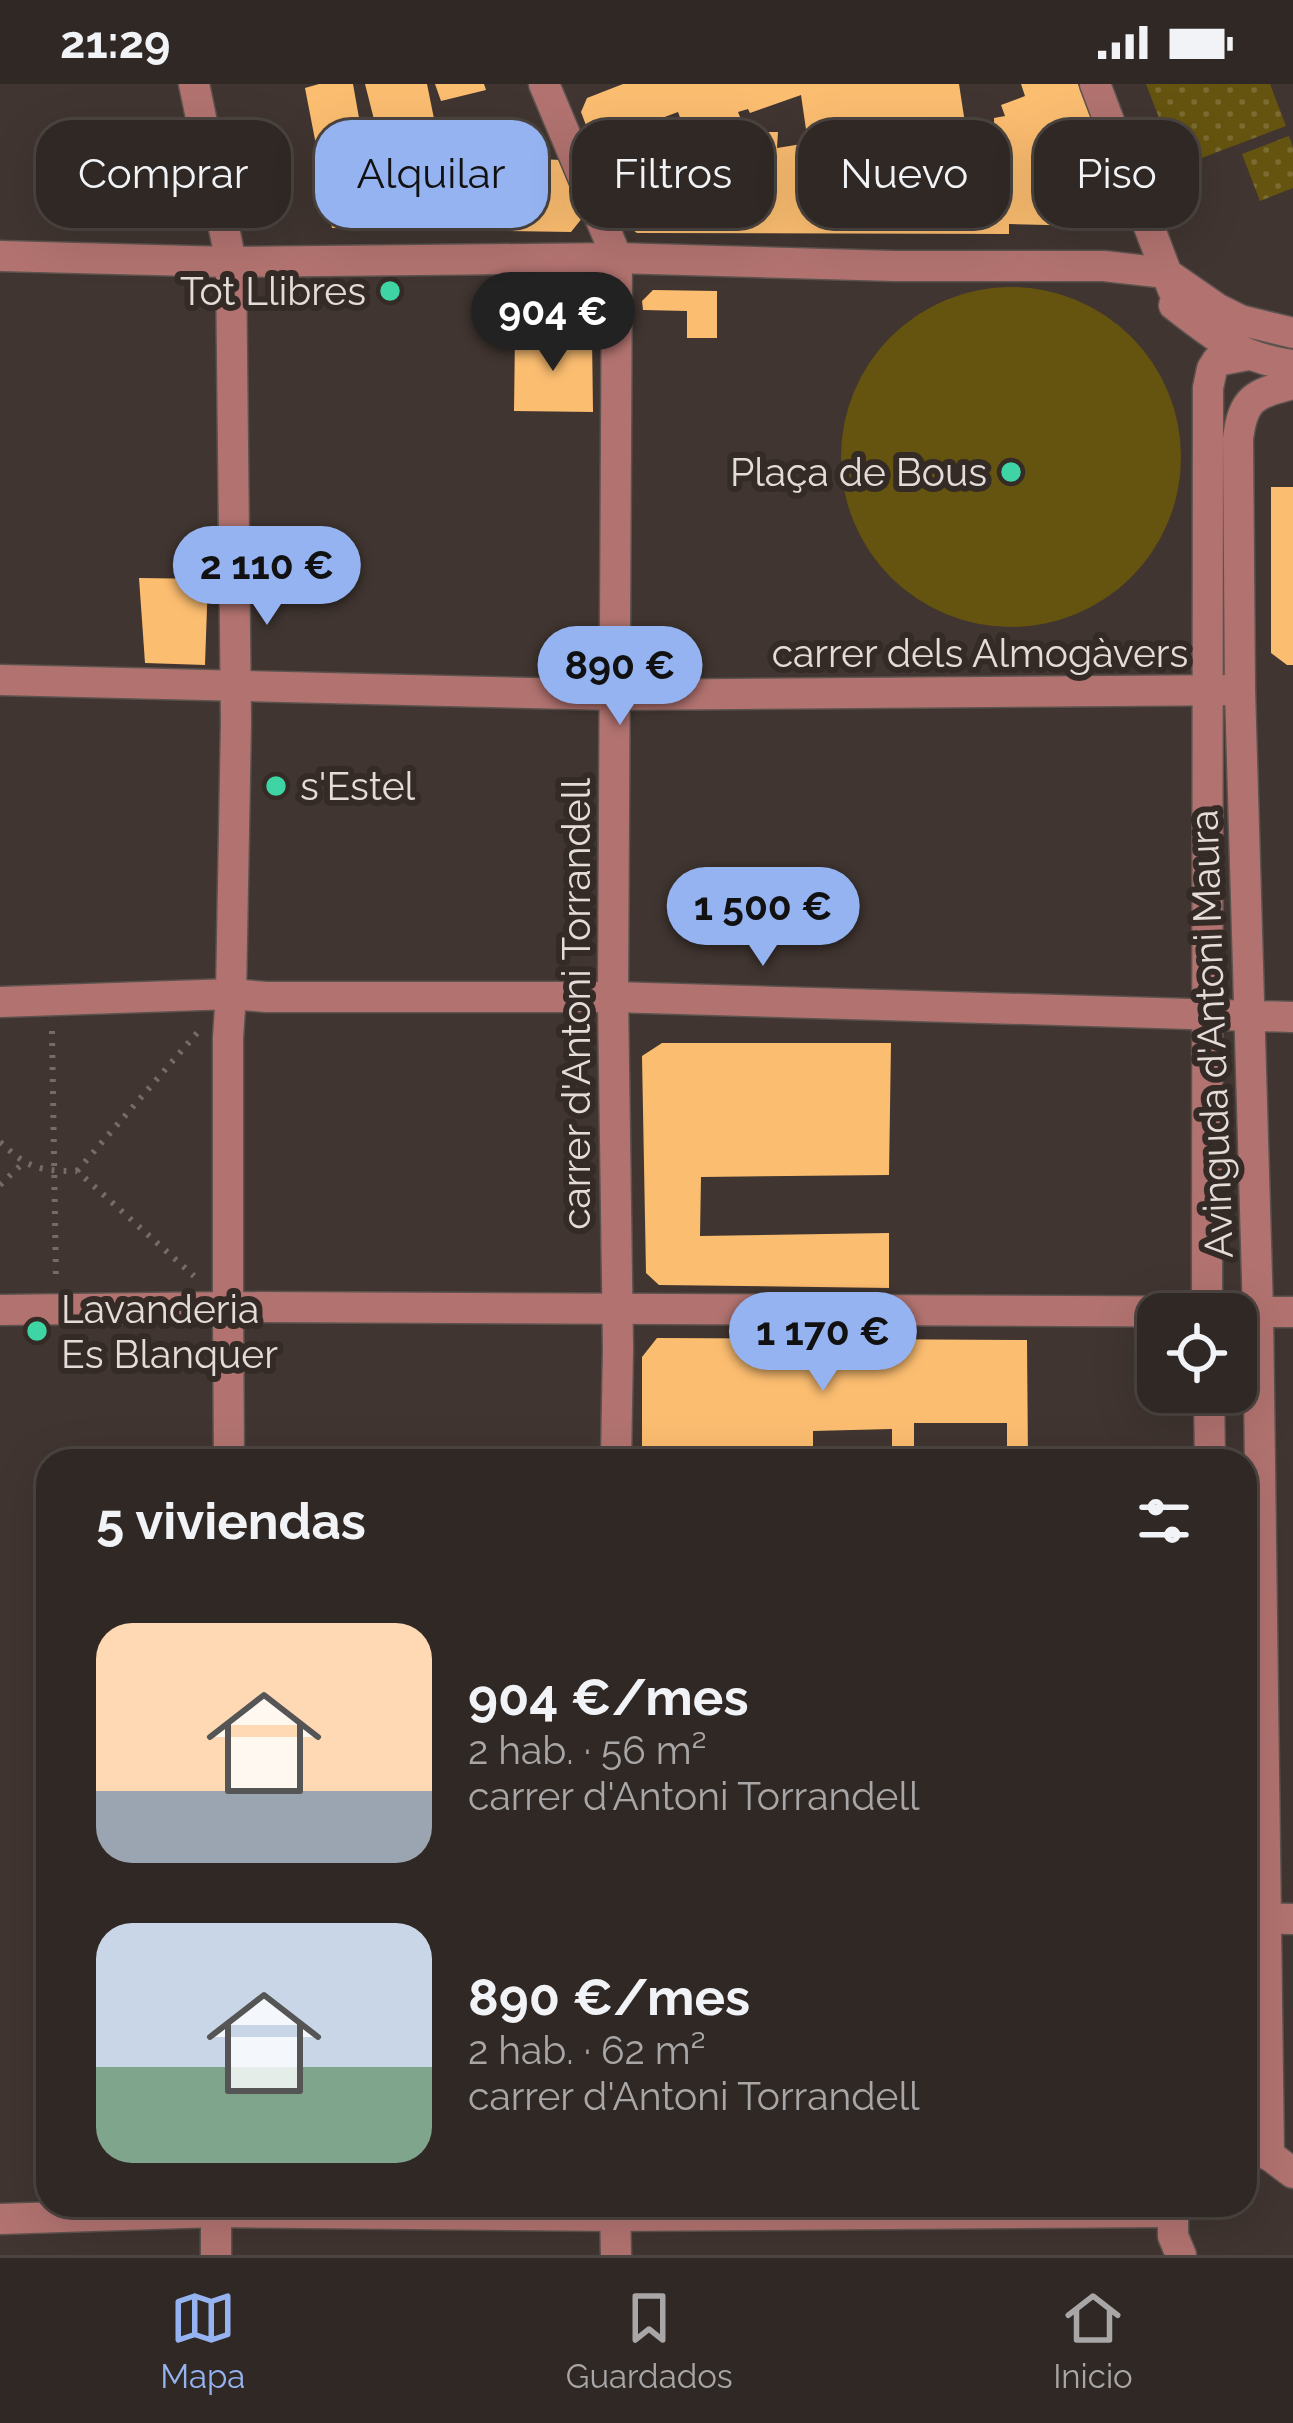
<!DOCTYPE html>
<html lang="es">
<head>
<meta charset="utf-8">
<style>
  :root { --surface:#302824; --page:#38302c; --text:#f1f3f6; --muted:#a8a6a6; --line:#4b4441; --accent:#95b2f1 }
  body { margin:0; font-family:Raleway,sans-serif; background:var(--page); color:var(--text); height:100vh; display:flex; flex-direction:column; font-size:45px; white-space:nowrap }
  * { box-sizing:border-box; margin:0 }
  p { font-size:39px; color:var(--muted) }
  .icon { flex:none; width:66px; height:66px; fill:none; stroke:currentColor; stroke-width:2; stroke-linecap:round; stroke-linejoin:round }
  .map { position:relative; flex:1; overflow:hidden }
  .panel { position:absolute; left:36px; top:1365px; width:1221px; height:768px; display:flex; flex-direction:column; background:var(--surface); border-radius:36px; box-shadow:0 12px 48px #0002,0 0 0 3px var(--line) }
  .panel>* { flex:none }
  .guide { position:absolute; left:36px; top:36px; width:1221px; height:108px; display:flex; gap:24px }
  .fabs { position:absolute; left:1137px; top:1209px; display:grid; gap:24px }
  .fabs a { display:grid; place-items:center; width:120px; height:120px; border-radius:24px; background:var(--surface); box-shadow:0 12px 48px #0002,0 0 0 3px var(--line); font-size:60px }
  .price { position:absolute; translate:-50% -102px; padding:0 27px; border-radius:42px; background:var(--accent); color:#111; font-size:39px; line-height:78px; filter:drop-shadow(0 3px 6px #0008) }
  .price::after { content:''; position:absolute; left:50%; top:72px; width:36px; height:27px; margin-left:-18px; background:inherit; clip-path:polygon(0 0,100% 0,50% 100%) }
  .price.selected { background:#222; color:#fff }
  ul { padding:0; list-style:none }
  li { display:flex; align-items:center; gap:36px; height:300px; padding:0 60px }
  li span { display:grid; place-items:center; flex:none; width:336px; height:240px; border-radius:36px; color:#555 }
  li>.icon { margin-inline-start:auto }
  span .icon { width:144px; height:144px; fill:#fffc; stroke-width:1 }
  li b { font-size:51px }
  h2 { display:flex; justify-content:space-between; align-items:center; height:144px; padding:0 60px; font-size:51px }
  .chip { padding:0 42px; border-radius:36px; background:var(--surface); box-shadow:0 12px 48px #0002,0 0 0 3px var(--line); font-size:42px; line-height:108px }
  .chip.selected { background:var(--accent); color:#111 }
  .status { display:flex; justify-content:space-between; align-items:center; height:84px; padding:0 60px; background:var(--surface); direction:ltr }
  .status svg { height:33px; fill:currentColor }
  .dock { display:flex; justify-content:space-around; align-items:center; height:168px; border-top:3px solid var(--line); background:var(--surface); font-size:33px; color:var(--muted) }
  .dock a { display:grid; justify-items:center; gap:6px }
  .dock .selected { color:var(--accent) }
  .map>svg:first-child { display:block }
  .grass { fill:#65540f }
  .park { fill:url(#park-dots) }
  .building { fill:#fbbd70; fill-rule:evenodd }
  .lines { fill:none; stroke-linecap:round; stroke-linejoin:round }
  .minor-casing { stroke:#5d534e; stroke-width:33 }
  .path { stroke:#756b67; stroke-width:6; stroke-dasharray:3 9; stroke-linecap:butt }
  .minor { stroke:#b27370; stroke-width:30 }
  .poi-dot { fill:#3ed4a3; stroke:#352b26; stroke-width:4.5 }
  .labels { text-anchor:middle; stroke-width:12; stroke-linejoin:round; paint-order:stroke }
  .poi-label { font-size:39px; fill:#e3dcd9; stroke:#352b26; text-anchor:end }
  .street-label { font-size:39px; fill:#e3dcd9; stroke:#352b26 }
</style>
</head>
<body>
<div class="status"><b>21:29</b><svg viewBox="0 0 49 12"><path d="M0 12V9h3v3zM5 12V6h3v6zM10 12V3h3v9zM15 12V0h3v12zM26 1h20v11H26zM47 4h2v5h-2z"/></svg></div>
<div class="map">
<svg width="1293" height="2171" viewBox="0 0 1293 2171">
  <defs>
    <pattern id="park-dots" width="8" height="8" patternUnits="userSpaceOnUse" patternTransform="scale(3)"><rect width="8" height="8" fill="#65540f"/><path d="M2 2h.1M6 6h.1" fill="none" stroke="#7b6c31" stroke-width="1.8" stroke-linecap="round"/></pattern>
  </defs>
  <rect width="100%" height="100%" fill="#403530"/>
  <!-- grass -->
  <circle class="grass" cx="1011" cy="373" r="170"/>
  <!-- park -->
  <g class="park">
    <polygon points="1146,0 1270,0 1286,42 1178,83"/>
    <polygon points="1289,52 1293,63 1293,104 1260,117 1242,70"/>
  </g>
  <!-- building -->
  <g class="building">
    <polygon points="319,0 353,0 367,79 385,79 365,0 427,0 443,79 484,80 484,83 499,83 501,73 560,76 583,133 571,148 332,144 305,4"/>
    <polygon points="435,0 484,0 486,6 441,17"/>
    <path d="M623 0H959L965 39 976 38 980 68 956 71 961 109 977 110 978 91H995L994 34 1005 32 1001 21 1025 12 1021 0H1078L1131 138 1129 143 1009 140V150L637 149 623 139 581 28 587 14ZM801 11 808 59 777 64 778 48H718L720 57H728V64H754L753 81H735V89L712 88V57H697L691 59V97H679V82H673V58L662 57 654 37 678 28 687 53 723 40 720 34 725 33 727 38 740 33 738 28 748 25 750 29ZM916 55 919 76 888 78 886 60ZM662 59V87H651L652 92H638L630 70Z"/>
    <polygon points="202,79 214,133 205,145 152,145 149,95 176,91 175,84"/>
    <polygon points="653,206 717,207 717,254 687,254 687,227 643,226 642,217"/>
    <polygon points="515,250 592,253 593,328 514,327"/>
    <polygon points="1271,403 1293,403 1293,581 1287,581 1271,569"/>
    <polygon points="139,494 208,495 205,581 145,579"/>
    <polygon points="662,959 891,959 889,1091 701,1093 700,1152 889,1149 889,1204 659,1201 646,1189 642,972"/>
    <polygon points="657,1254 1027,1256 1028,1377 1007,1377 1007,1339 914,1339 914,1368 903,1367 903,1377 892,1377 892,1345 813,1347 813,1377 642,1377 642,1273"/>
  </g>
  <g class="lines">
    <defs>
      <g id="minor">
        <polyline points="194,0 231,178 236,638 231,910 266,913 613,913 1293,933"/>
        <polyline points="544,0 617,174 613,913 618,1264 616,1377"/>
        <polyline points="1095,0 1173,206 1189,232"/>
        <polyline points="0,172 231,178 617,174 895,182 1104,182 1166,189 1218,225 1240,236 1293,249"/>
        <path d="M1174 221C1214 252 1241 275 1293 281"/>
        <polyline points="0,596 614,611 1240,606"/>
        <polyline points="0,918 231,910 228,954 228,1223 0,1226"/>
        <polyline points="1207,1230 1208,304 1212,285 1217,277 1248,271"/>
        <polyline points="1209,1308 1210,1377"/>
        <polyline points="229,1377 228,1223 1293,1228"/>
        <polyline points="1245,1834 1293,1835"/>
        <polyline points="1245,2065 1269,2071 1293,2089"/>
        <path d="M1269 2071 1258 1228 1240 606 1238 355C1243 314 1254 310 1293 300"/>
        <polyline points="615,2121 616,2171"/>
        <polyline points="1173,2121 1173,2152 1181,2171"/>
        <polyline points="0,2135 216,2128 615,2132 1171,2128"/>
        <polyline points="216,2171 216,2121"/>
      </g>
    </defs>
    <!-- minor casing -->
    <use href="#minor" class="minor-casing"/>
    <!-- path -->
    <g class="path">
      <polyline points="52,947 56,1198"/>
      <path d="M0 1058C28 1084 38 1087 77 1087L194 1192"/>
      <polyline points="77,1087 197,949"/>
      <polyline points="0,1101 23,1079"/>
    </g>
    <!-- minor -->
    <use href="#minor" class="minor"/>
  </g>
  <!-- markers -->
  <g class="poi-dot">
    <circle cx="390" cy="207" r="12"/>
    <circle cx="1011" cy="388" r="12"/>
    <circle cx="276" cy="702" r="12"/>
    <circle cx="37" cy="1247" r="12"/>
  </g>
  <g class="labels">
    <!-- poi labels -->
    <g class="poi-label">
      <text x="366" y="221">Tot Llibres</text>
      <text x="987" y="402">Plaça de Bous</text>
      <text x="300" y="716" text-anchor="start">s'Estel</text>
      <text x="61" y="1239" text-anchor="start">Lavanderia<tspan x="61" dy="45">Es Blanquer</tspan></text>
    </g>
    <!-- street labels -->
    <g class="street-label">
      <text x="980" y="583">carrer dels Almogàvers</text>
      <text transform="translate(576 920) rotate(-90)" y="14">carrer d'Antoni Torrandell</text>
      <text transform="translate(1211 950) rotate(-92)" y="14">Avinguda d'Antoni Maura</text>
    </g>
  </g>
</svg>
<div class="fabs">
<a><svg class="icon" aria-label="locate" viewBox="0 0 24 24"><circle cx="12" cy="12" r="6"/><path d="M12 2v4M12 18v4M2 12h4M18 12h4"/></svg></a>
</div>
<b class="price selected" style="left:553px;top:290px">904 €</b>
<b class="price" style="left:267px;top:544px">2 110 €</b>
<b class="price" style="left:620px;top:644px">890 €</b>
<b class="price" style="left:763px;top:885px">1 500 €</b>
<b class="price" style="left:823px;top:1310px">1 170 €</b>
<div class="guide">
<a class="chip">Comprar</a>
<a class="chip selected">Alquilar</a>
<a class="chip">Filtros</a>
<a class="chip">Nuevo</a>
<a class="chip">Piso</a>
</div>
<section class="panel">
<h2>5 viviendas<svg class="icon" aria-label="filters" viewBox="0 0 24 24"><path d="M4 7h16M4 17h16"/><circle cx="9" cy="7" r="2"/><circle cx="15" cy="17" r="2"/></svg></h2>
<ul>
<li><span style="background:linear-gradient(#ffd9b3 70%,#9aa5b1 0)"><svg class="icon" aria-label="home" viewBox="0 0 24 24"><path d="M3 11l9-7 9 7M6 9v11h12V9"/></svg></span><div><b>904 €/mes</b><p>2 hab. · 56 m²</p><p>carrer d'Antoni Torrandell</p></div></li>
<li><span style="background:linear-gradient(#c9d6e8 60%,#7fa58c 0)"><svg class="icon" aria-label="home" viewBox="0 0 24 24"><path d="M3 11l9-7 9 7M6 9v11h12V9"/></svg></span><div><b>890 €/mes</b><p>2 hab. · 62 m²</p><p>carrer d'Antoni Torrandell</p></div></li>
</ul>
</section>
</div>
<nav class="dock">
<a class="selected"><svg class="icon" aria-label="map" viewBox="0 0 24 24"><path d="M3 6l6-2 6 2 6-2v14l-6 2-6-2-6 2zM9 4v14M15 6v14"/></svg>Mapa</a>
<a><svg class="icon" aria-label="saved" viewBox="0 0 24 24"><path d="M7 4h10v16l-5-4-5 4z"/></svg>Guardados</a>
<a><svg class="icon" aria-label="home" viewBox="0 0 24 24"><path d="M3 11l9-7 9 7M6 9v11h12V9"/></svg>Inicio</a>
</nav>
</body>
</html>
